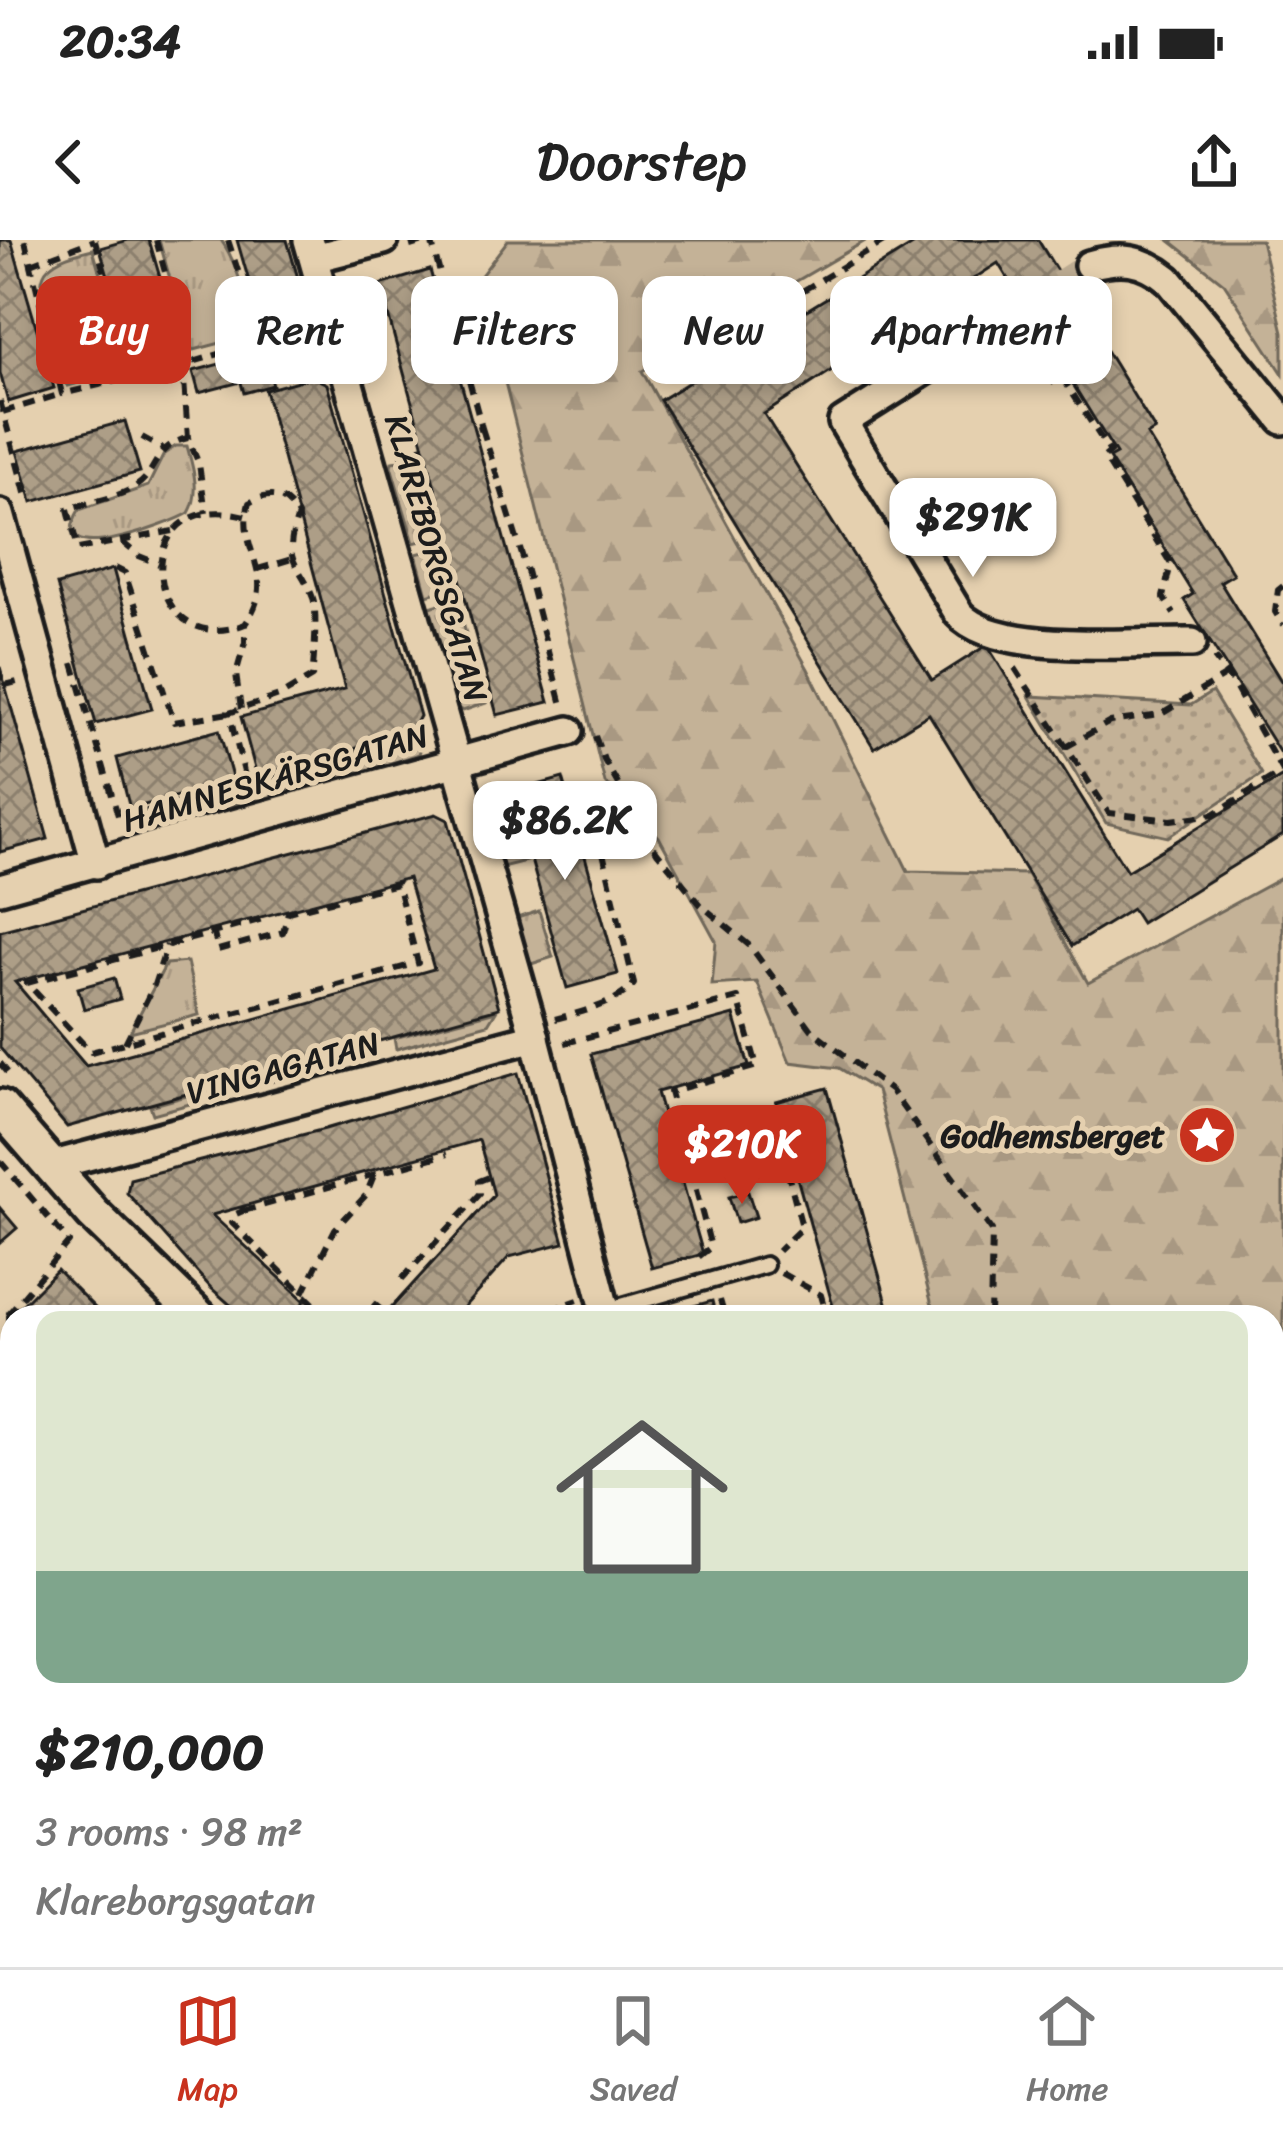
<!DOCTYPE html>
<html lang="en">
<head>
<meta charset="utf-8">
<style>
  :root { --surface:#fff; --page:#f2f2f2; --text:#222; --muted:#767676; --line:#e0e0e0; --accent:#c8321e }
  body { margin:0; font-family:Sriracha,sans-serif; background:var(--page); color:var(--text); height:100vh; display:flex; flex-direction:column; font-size:45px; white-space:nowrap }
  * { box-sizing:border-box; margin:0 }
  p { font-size:39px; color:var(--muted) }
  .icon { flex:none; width:66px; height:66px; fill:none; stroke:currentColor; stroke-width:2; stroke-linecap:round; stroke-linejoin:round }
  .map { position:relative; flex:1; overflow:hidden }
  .details { position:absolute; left:0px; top:1065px; width:1284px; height:663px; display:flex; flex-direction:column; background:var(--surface); border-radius:36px 36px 0 0; box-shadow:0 6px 18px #0003 }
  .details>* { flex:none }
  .banner { position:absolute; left:36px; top:36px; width:1212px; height:108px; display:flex; gap:24px }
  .price { position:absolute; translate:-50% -102px; padding:0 27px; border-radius:24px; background:#fff; color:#222; font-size:39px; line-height:78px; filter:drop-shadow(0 3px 6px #0008) }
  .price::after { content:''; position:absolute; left:50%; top:72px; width:36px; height:27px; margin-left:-18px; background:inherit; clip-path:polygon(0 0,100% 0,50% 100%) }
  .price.active { background:var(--accent); color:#fff }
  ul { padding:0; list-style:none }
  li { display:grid; align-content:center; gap:24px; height:636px; padding:0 36px }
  li span { display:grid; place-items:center; height:372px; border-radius:24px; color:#555 }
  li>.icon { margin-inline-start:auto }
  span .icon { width:216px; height:216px; fill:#fffc; stroke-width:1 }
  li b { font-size:51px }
  .chip { padding:0 42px; border-radius:24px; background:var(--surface); box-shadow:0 6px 18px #0003; font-size:42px; line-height:108px }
  .chip.active { background:var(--accent); color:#fff }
  .status { display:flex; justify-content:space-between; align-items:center; height:84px; padding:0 60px; background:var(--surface); direction:ltr }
  .status svg { height:33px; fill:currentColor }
  header { display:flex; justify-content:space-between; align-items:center; height:156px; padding:0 36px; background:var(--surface); font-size:54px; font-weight:600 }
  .tab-bar { display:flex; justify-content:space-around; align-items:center; height:168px; border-top:3px solid var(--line); background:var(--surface); font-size:33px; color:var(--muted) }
  .tab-bar a { display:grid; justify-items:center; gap:6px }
  .tab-bar .active { color:var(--accent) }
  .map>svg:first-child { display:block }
  .grass { fill:url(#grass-tufts); stroke:#70675a; stroke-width:3 }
  .forest { fill:url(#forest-firs); stroke:#70675a; stroke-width:3 }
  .park { fill:url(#park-dots); stroke:#70675a; stroke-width:3 }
  .building { fill:url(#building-cross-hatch); stroke:#1c1c1c; stroke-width:3; fill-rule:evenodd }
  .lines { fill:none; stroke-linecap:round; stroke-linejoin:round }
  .minor-tunnel { stroke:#bdac92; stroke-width:27; stroke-dasharray:27 14; stroke-linecap:butt }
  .service-casing { stroke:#1c1c1c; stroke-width:22 }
  .minor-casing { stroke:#1c1c1c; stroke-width:36 }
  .tertiary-casing { stroke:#1c1c1c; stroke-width:42 }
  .path { stroke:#1c1c1c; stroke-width:6; stroke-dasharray:12 9; stroke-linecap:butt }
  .service { stroke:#e5d0af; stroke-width:14 }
  .minor { stroke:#e5d0af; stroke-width:27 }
  .tertiary { stroke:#e5d0af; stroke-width:33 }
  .labels { text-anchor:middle; stroke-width:10; stroke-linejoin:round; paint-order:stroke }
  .street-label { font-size:33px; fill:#1c1c1c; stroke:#e5d0af }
  .poi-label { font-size:33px; font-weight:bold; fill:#1c1c1c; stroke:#e5d0af; text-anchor:end }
</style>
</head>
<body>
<div class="status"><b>20:34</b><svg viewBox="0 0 49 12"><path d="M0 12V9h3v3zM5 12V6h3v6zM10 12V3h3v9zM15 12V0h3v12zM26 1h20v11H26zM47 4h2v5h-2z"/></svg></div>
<header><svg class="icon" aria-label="back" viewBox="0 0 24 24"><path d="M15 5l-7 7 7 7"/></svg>Doorstep<svg class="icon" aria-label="share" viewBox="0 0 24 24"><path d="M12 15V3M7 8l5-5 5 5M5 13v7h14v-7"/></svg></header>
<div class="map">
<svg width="1283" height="1727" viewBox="0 0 1283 1727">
  <defs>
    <pattern id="grass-tufts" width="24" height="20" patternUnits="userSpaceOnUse" patternTransform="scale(3)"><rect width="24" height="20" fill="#c4b297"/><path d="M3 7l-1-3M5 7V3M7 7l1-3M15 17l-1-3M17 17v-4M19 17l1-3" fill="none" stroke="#a89882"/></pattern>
    <pattern id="forest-firs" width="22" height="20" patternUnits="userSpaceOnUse" patternTransform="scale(3)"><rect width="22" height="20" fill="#c4b297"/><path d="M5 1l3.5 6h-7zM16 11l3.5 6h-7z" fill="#a89882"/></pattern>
    <pattern id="park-dots" width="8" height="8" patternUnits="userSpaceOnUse" patternTransform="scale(3)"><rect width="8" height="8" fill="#c4b297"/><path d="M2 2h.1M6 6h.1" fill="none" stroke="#a89882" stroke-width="1.8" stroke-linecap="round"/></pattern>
    <pattern id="building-cross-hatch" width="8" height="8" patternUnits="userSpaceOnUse" patternTransform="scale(3)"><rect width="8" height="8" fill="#ad9e87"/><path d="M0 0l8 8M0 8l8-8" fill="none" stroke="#8c806e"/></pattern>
  </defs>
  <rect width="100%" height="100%" fill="#e5d0af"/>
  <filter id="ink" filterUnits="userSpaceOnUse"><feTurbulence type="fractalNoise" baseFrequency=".00833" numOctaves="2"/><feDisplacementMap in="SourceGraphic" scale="24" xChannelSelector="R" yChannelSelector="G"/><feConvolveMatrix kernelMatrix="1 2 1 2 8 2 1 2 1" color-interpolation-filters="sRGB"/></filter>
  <g filter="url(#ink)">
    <!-- grass -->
    <g class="grass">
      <path d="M159 0H221C237 22 249 65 250 92L247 96 194 110 189 106Z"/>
      <path d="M93 9 126 125 123 131 68 146 62 141C55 117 29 46 48 28 60 16 77 13 93 9Z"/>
      <path d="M176 206H187C193 228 201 252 189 273 171 284 42 333 79 270L148 246 164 214Z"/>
      <polygon points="416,218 439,296 414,303 391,226 392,222"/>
      <polygon points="439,308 451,348 427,355 416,314"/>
      <polygon points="456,359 486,463 463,471 457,468 427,368"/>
      <path d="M416 501 421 506 419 514C389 524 290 561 266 547Z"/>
      <polygon points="239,552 242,557 238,564 134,594 127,589 127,583"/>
      <polygon points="513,573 526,621 502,627 488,581"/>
      <polygon points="539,671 553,717 528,725 514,679"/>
      <polygon points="187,722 199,775 130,792 166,724"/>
      <polygon points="496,771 488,784 396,809 394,798"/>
      <polygon points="271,833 274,841 153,874 150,866"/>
    </g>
    <!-- forest -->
    <g class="forest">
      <polygon points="508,0 867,0 642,131 808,429 908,631 1027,634 1088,743 1283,637 1283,1718 1272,1715 1272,1077 935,1077 877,851 839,828 790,822 757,742 712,745 716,701 659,597 605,543 479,38"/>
      <polygon points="1169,0 1261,0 1283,92 1283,134 1224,43"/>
      <polygon points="0,1343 12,1359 12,1716 109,1716 109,1727 0,1727"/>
    </g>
    <!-- park -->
    <polygon class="park" points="1212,452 1262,534 1168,597 1106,583 1029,456 1191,465"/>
    <!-- building -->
    <g class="building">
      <polygon points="0,0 11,0 54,148 8,162 0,133"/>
      <polygon points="128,0 149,0 183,116 135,130 100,8"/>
      <polygon points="237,0 287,0 310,80 264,93"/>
      <polygon points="921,0 1038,0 1155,190 1147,195 1233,334 1220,342 1283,444 1283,518 1184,360 1193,354 1109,218 1116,214 998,23 764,174 932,440 987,405 1127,631 1283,536 1283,595 1141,683 1132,669 1072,706 929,474 874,508 660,160"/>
      <polygon points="430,30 549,462 497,475 380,45"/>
      <polygon points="263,110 273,145 244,153 234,119"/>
      <polygon points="231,121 237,143 199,153 193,131"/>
      <polygon points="312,137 327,144 420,476 411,493 257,536 241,477 345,449 265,150"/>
      <polygon points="125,181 140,232 32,262 17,211"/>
      <polygon points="113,329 152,469 96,484 57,345"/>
      <polygon points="0,427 48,599 0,612"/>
      <polygon points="219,490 233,541 130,569 117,518"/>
      <polygon points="563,538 618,734 567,748 512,552"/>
      <path d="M436 574 448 580 499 768 67 887 0 808V691ZM408 638 434 729 86 826 15 742Z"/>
      <polygon points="114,738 120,759 84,769 78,748"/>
      <polygon points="734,775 749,826 657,852 703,1014 652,1028 591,814"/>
      <polygon points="518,833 564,1003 509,1017 455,1077 383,1077 494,955 479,900 212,975 305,1061 290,1077 244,1077 211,1048 127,953 130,939 325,889"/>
      <polygon points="827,848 891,1077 836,1077 776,862"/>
      <polygon points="748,952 756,977 737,983 729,957"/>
      <polygon points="0,968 17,988 0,1003"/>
      <polygon points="57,1030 104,1077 26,1077 18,1069"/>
      <polygon points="712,1061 716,1077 664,1077 663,1074"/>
      <polygon points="232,1716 295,1716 288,1727 227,1727"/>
      <polygon points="306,1716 388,1716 403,1727 321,1727"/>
      <polygon points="648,1716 777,1716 721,1727 650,1727"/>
      <polygon points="888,1716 1007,1716 1033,1727 912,1727"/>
    </g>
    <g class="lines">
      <!-- minor-tunnel -->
      <polyline class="minor-tunnel" points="1025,67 1089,25"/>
      <defs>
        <polyline id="service" points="607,1074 618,1067 765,1025"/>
        <g id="minor">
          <polyline points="308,0 532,787 607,1077"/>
          <polyline points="314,18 384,0"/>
          <path d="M1089 25C1121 16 1142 18 1168 39L1283 180"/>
          <path d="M1025 67 843 182 959 374C997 416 1135 402 1192 403"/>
          <polyline points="0,274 96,624"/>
          <polyline points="0,649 569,491"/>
          <polyline points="50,926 535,797"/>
          <polyline points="173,1727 177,1716"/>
          <polyline points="567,1727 570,1716"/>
        </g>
        <g id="tertiary">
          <polyline points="0,867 93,974 199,1077"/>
          <polyline points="1146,1716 1166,1727"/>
        </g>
      </defs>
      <!-- service casing -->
      <use href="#service" class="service-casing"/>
      <!-- minor casing -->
      <use href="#minor" class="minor-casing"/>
      <!-- tertiary casing -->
      <use href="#tertiary" class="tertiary-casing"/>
      <!-- path -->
      <g class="path">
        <polyline points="25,0 62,154 183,125 305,88"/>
        <polyline points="95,0 133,135"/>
        <polyline points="156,0 190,122"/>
        <polyline points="228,0 261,101"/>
        <polyline points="410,6 431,0 482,188 474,190"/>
        <polyline points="31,24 94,0"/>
        <polyline points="1035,93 1062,137 1051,143"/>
        <polyline points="183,125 188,198"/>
        <polyline points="659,137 887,0"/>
        <polyline points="1062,137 1110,212 1104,217 1171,324 1163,357 1174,374"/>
        <polyline points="0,161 27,260"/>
        <polyline points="3,172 62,154"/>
        <polyline points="482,188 527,331 563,469"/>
        <polyline points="142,197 163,209"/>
        <polyline points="399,214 424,207"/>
        <path d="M245 276C125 244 142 425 245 384 281 334 235 310 249 263 271 251 285 254 298 276 281 325 299 320 313 358 318 371 314 421 312 437L282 455 229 473 247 544"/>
        <path d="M173 291 78 309 68 269C88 262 114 259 133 248 159 234 151 206 188 198L199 224 206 273"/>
        <polyline points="122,302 139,316 159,324"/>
        <polyline points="115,328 125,333 174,482 229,473"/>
        <polyline points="258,329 292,319"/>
        <polyline points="1283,346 1278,350 1275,372 1283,385"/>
        <polyline points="73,423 119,579 424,494"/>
        <polyline points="1015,428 1109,573 1171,580 1214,574 1282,531 1231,440 1214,418"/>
        <polyline points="5,445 17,442"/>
        <polyline points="241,469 236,434 245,402 245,384"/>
        <polyline points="595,496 604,520 657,612 701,665 750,706 812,790 891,851 992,991 990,1077"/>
        <polyline points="1066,507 1110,482 1160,475 1228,434"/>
        <path d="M213 690 218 710 283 692 288 672 397 644 418 723 91 812 27 743C106 722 185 701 263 679"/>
        <path d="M555 779C581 772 617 764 634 744L600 600"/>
        <polyline points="125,803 154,745 167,705"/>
        <polyline points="565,803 738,758 757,826 670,852 711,1007 696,1019"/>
        <polyline points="0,823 13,839"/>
        <polyline points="771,870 802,987 778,1011"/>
        <polyline points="0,921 69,1002 9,1073 13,1077"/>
        <polyline points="242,966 243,971 234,975 232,983 317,1067 308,1077"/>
        <polyline points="243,971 447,914"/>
        <polyline points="781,1033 821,1055 827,1077"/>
        <polyline points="402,1039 480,954 479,941 489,937"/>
        <polyline points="303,1053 335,989 366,955 374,935"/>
        <polyline points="720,1060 725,1077"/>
        <polyline points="9,1075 12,1221"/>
        <polyline points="359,1077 372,1062 386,1074"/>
        <polyline points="530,1077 578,1060"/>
        <polyline points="0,1253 12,1233"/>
        <polyline points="0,1303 12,1320"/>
        <polyline points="0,1569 12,1561"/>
        <polyline points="446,1716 459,1727"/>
        <polyline points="867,1716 890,1727"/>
        <polyline points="294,1727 299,1720"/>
        <polyline points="745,1727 805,1716"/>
      </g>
      <!-- service -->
      <use href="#service" class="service"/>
      <!-- minor -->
      <use href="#minor" class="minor"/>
      <!-- tertiary -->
      <use href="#tertiary" class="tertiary"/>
    </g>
  </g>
  <!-- icons -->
  <defs>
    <symbol id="sight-disc" viewBox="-11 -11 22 22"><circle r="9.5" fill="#c8321e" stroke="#e5d0af"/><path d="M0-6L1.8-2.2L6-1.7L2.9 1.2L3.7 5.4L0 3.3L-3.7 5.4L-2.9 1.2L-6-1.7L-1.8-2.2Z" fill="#fff"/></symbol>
  </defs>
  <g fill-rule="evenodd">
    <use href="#sight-disc" x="1174" y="862" width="66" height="66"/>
  </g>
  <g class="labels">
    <!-- street labels -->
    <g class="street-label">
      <text transform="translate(437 318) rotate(74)" y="12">KLAREBORGSGATAN</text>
      <text transform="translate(275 537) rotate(-16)" y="12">HAMNESKÄRSGATAN</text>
      <text transform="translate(283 827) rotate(-15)" y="12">VINGAGATAN</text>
    </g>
    <!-- poi labels -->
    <g class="poi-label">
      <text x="1165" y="907">Godhemsberget</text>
    </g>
  </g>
</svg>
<b class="price" style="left:973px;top:340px">$291K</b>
<b class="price" style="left:565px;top:643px">$86.2K</b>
<b class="price active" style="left:742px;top:967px">$210K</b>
<div class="banner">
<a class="chip active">Buy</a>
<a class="chip">Rent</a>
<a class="chip">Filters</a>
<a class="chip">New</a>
<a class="chip">Apartment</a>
</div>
<section class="details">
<ul>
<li><span style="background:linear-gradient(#dfe7d0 70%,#7fa58c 0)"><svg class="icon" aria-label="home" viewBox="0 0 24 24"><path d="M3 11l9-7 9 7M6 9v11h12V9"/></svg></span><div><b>$210,000</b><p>3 rooms · 98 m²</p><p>Klareborgsgatan</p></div></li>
</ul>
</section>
</div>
<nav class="tab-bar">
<a class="active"><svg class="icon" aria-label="map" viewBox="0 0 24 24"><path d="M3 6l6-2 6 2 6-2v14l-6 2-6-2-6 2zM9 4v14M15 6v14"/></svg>Map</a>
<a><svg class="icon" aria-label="saved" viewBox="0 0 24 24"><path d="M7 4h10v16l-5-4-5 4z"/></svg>Saved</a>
<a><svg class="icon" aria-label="home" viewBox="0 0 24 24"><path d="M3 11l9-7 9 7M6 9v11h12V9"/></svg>Home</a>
</nav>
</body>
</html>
